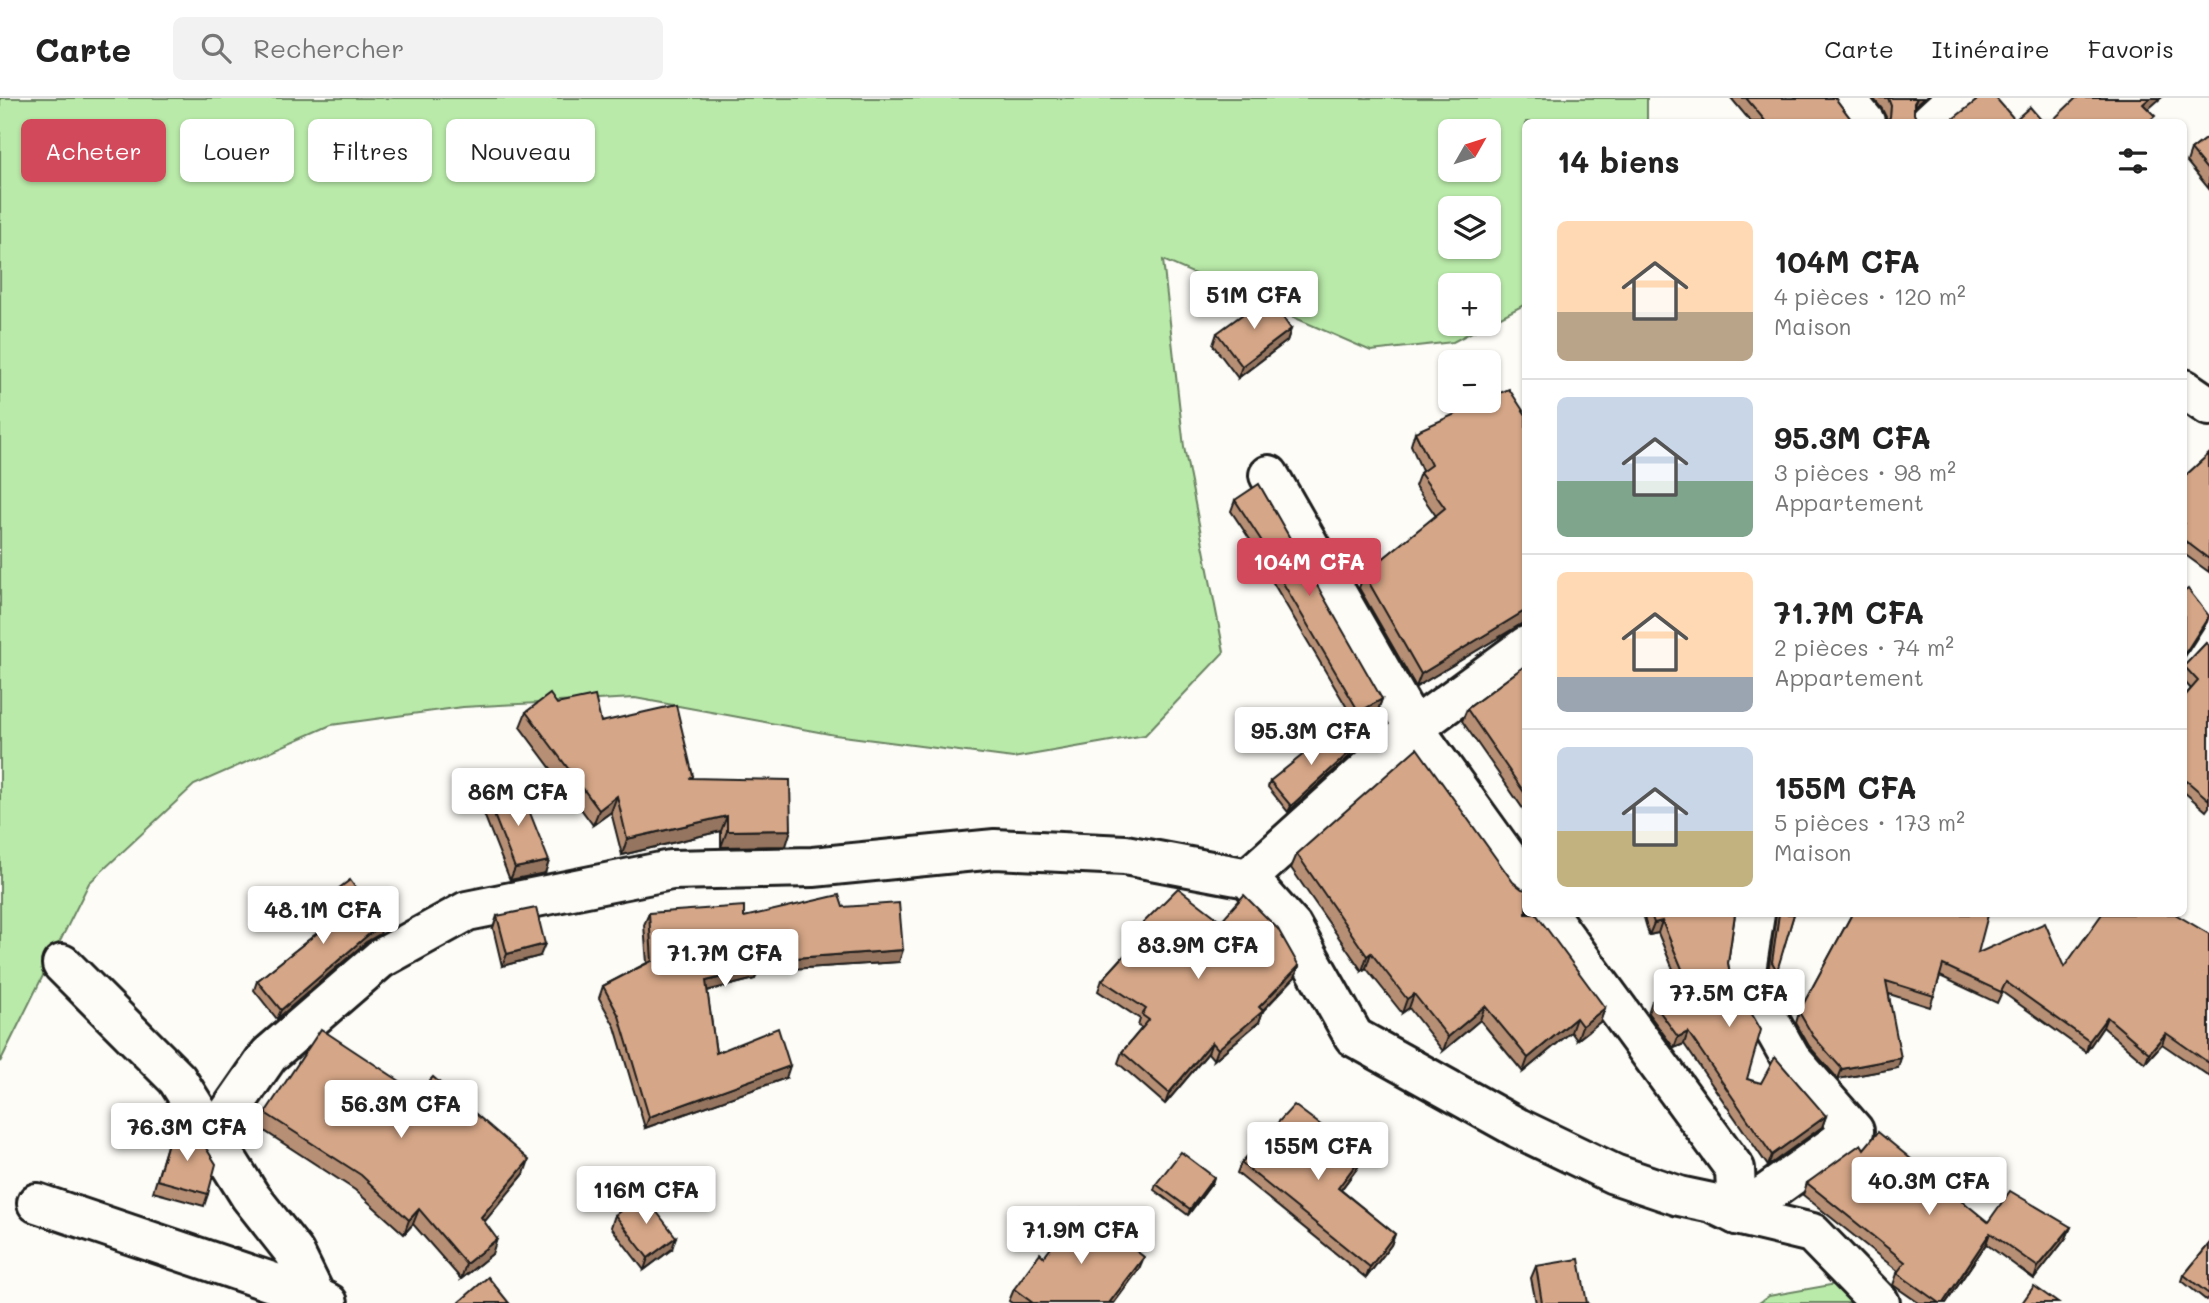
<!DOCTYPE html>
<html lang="fr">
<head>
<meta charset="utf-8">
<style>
  :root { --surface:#fff; --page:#f2f2f2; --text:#222; --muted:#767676; --line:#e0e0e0; --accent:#d1495b }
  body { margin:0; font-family:Mali,sans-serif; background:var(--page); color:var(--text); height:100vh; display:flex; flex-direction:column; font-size:26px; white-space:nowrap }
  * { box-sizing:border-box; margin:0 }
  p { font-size:23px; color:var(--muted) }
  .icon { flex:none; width:38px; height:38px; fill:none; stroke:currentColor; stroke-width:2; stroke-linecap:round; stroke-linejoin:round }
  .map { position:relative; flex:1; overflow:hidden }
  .sheet { position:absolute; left:1522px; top:21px; width:665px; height:798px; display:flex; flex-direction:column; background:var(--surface); border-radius:10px; box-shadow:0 2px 5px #0004 }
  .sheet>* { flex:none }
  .guide { position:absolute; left:21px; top:21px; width:665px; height:63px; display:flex; gap:14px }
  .needle { width:46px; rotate:51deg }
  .fabs { position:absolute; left:1438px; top:21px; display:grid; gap:14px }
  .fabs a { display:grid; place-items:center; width:63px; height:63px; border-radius:10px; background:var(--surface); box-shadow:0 2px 5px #0004; font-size:35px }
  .price { position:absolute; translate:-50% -60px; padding:0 16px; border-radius:7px; background:#fff; color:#222; font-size:23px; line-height:46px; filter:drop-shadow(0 2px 4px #0008) }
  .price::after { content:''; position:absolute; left:50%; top:42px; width:21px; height:16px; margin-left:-10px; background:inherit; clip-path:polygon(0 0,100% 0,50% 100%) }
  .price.on { background:var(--accent); color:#fff }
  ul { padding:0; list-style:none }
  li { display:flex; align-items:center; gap:21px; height:175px; padding:0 35px }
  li+li { border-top:2px solid var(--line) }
  li span { display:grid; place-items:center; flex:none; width:196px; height:140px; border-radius:10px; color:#555 }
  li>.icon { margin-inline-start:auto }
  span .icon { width:84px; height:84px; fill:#fffc; stroke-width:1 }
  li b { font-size:30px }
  h2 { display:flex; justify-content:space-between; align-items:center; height:84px; padding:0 35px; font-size:30px }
  .chip { padding:0 24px; border-radius:10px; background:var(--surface); box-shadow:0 2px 5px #0004; font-size:24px; line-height:63px }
  .chip.on { background:var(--accent); color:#fff }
  header { display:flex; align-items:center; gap:42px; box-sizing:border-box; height:98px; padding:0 35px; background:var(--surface); border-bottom:2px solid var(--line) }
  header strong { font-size:33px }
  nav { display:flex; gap:38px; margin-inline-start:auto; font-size:24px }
  .search { width:490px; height:63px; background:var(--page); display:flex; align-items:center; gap:18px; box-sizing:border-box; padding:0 24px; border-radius:10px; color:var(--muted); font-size:26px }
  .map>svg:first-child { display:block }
  .green { fill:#b9eaa9; stroke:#6a8362; stroke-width:2; fill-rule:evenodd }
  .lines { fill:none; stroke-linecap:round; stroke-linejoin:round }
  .minor-casing { stroke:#1c1c1c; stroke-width:44 }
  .minor { stroke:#fdfcf7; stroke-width:38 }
  .wall { fill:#b78f74; stroke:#1c1c1c; stroke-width:2 }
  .shaded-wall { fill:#95745e; stroke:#1c1c1c; stroke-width:2 }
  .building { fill:#d5a687; stroke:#1c1c1c; stroke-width:2 }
</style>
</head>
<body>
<header>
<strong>Carte</strong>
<div class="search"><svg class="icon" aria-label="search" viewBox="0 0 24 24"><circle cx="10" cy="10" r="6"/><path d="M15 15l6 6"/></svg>Rechercher</div>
<nav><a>Carte</a><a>Itinéraire</a><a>Favoris</a></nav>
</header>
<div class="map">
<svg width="2209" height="1205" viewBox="0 0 2209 1205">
  <rect width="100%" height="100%" fill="#fdfcf7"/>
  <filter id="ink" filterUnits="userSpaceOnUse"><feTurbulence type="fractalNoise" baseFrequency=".0143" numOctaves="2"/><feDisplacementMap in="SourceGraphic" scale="14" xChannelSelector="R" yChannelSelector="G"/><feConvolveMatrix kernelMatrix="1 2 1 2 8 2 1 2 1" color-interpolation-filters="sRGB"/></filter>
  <g filter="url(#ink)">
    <!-- green -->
    <g class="green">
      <path d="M0 0H1647V24H1526V206L1489 225V187H1451V226H1487L1453 244 1371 253 1163 162 1184 349 1224 554 1145 637 1013 660 835 637 635 600 463 609 331 627 194 687 89 785 0 964ZM1451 33H1489V72H1451ZM1451 110H1489V149H1451Z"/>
      <polygon points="1836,1186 1865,1205 1759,1205 1769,1198"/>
    </g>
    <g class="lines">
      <defs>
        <g id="minor">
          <polyline points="1845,0 1865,24"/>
          <polyline points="1930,24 1956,0"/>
          <polyline points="2184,291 2209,308"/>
          <polyline points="1269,377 1414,630 1526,786"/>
          <polyline points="1248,780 1414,630 1526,548"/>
          <polyline points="1548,816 1735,1071 1737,1117 1812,1135 1880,1205"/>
          <polyline points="62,866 177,981 250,1098 294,1154 316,1199 328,1205"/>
          <polyline points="212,1039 269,957 380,861 467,813 671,772 813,769 995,751 1125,757 1248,780 1292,829 1354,939 1518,1030 1614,1076 1679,1098 1712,1105 1737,1117 1854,1033 1791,961 1745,879 1755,816"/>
          <polyline points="37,1105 316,1199"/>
        </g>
      </defs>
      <!-- minor casing -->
      <use href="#minor" class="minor-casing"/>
      <!-- minor -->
      <use href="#minor" class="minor"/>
    </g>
    <!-- wall -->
    <g class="wall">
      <polygon points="1731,0 1835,0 1853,24 1751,24"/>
      <polygon points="1873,0 1924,0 1915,8 1914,10 1914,16 1886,24 1887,21 1882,11"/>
      <polygon points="2209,38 2209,91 2187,64 2191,52"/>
      <polygon points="1291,231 1287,243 1238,280 1213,247 1217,235"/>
      <polygon points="1415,334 1514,530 1416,589 1359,490 1364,476 1436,418 1415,388 1420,375 1422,373 1411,347"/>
      <polygon points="2209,356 2209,474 2184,456 2184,379"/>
      <polygon points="1235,402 1382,601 1378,612 1356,625 1269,478 1271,473 1231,413"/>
      <polygon points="2206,545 2209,548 2209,709 2206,713 2184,694 2184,599 2191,591 2184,583 2184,569"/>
      <polygon points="1526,567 1526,715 1462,623 1467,611"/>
      <polygon points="557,606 601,624 693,678 692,680 786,748 721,749 721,733 622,757 611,714 593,727 520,629 526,614"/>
      <polygon points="1352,652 1350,658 1288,714 1268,689 1270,683"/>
      <polygon points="487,699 549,763 545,775 510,782 482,711"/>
      <polygon points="1297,756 1526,816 1605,910 1600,924 1577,942 1571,934 1523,974 1480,922 1443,953 1409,910 1402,915 1366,870 1362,873 1291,770"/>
      <polygon points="318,806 380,836 366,844 277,921 254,892 257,883 325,829 314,815"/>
      <polygon points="843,809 899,864 775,872 767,856 756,860 759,870 755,881 707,893 716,955 786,980 645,1030 615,929 599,900 603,888 647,865 644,827 649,815 744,819"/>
      <polygon points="1643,816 1735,816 1728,865 1747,981 1826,1018 1822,1029 1768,1068 1684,946 1674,950 1648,915 1652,903 1678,883 1658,835 1649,837"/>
      <polygon points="1776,816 1794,816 1773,884 1768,875"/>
      <polygon points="1852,816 1978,855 2064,869 2209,836 2209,978 2162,946 2145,965 2103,929 2086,954 2002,894 1997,905 1940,878 1930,909 1889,896 1898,970 1838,981 1809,948 1796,925 1799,914"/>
      <polygon points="497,818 540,858 502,868 493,830"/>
      <polygon points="1221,823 1299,868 1295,879 1263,913 1259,924 1214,962 1208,955 1165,1006 1118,965 1122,954 1142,930 1138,928 1140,921 1098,893 1102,882 1142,838 1139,836 1143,825"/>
      <polygon points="265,1015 524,1076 484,1123 492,1156 461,1181 413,1126 404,1136 355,1092 260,1030"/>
      <polygon points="172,1031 208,1096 204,1108 153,1094"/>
      <polygon points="1864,1051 1988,1124 2071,1129 2066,1140 2034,1181 1986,1146 1946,1205 1919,1205 1893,1187 1898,1173 1803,1097 1807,1085"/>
      <polygon points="1362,1058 1358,1069 1341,1092 1395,1136 1391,1147 1366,1180 1237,1075 1241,1065"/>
      <polygon points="1214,1079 1212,1085 1188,1117 1154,1092 1156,1086"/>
      <polygon points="615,1117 672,1151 644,1172 611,1129"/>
      <polygon points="2209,1146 2209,1198 2206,1202 2182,1183 2184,1177"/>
      <polygon points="1536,1168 1587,1205 1536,1205 1531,1180"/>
      <polygon points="1139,1171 1114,1205 1012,1205 1009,1203 1014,1191"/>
    </g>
    <!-- shaded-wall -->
    <g class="shaded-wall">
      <polygon points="1917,0 1924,0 1915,8 1909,18"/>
      <polygon points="2150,0 2161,0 2139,19 2143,6"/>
      <polygon points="1291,231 1287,243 1238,280 1242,268"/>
      <polygon points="1526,512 1526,523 1416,589 1421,576"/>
      <polygon points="2209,518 2207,524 2184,560 2184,557"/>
      <polygon points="1382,601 1378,612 1356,625 1359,614"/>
      <polygon points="1352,652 1350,658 1288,714 1291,708"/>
      <polygon points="617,698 611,714 593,727 599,712"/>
      <polygon points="727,718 721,733 622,757 627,741"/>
      <polygon points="791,732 786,748 721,749 727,733"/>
      <polygon points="549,763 545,775 510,782 515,770"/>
      <polygon points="1662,823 1658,835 1649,837 1654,825"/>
      <polygon points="383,828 380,836 366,844 277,921 281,912 369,836"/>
      <polygon points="771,844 767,856 749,863 753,852"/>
      <polygon points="545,846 540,858 502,868 507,856"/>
      <polygon points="903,852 899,864 775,872 780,861"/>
      <polygon points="1371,855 1366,870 1362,873 1367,858"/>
      <polygon points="1299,868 1295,879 1260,915 1263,913 1259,924 1214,962 1218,951"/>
      <polygon points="759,870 755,881 702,894 706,883"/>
      <polygon points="1414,896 1409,910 1402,915 1407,901"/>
      <polygon points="1485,908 1480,922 1443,953 1448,939"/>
      <polygon points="1605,910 1600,924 1577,942 1582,928"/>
      <polygon points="2107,919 2103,929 2086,954 2089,943"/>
      <polygon points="1576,920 1571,934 1523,974 1528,960"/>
      <polygon points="1688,934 1684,946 1674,950 1678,939"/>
      <polygon points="2166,935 2162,946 2145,965 2149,955"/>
      <polygon points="1212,944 1208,955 1165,1006 1169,995"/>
      <polygon points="1901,960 1898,970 1838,981 1842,971"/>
      <polygon points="790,968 786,980 645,1030 649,1019"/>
      <polygon points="1826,1018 1822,1029 1768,1068 1772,1057"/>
      <polygon points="1362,1058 1358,1069 1334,1101 1338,1090"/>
      <polygon points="529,1062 524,1076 476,1134 481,1119"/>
      <polygon points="1214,1079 1212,1085 1188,1117 1190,1111"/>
      <polygon points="419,1111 413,1126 404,1136 409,1122"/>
      <polygon points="2071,1129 2066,1140 2034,1181 2038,1169"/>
      <polygon points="1990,1135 1986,1146 1946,1205 1943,1205"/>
      <polygon points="1395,1136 1391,1147 1366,1180 1370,1169"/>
      <polygon points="676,1139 672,1151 644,1172 648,1160"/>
      <polygon points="497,1141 492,1156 461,1181 466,1166"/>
      <polygon points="1144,1159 1139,1171 1114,1205 1109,1205"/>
    </g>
    <!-- building -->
    <g class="building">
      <polygon points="1746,0 1835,0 1853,24 1766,24"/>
      <polygon points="1888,0 1917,0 1914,5 1914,16 1918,24 1886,24 1890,19 1891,8"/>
      <polygon points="1978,0 1996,0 2015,22 2030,9 2043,24 1949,24 1976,3"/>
      <polygon points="2076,0 2150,0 2143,6 2155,18 2148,24 2051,24"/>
      <polygon points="2209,38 2209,74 2191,52"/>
      <polygon points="1268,198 1291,231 1242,268 1217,235"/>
      <polygon points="1509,291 1526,317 1526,512 1421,576 1364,476 1445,410 1420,375 1431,367 1415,334 1484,303 1489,303 1489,300"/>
      <polygon points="2209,356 2209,461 2184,442 2184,379"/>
      <polygon points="1259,386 1382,601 1359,614 1273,468 1276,465 1235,402"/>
      <polygon points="2188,491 2209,518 2184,557 2184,494"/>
      <polygon points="2206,545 2209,548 2209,702 2187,683 2184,686 2184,599 2198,583 2184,568"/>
      <polygon points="1526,567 1526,697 1467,611"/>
      <polygon points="550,596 557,606 595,598 601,624 676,607 693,678 691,680 790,682 791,732 727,733 727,718 627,741 617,698 599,712 526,614"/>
      <polygon points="1335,631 1352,652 1291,708 1270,683"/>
      <polygon points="1417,650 1513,784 1522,791 1526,792 1526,816 1536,816 1605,910 1582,928 1576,920 1528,960 1485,908 1448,939 1414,896 1407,901 1371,855 1367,858 1297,756"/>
      <polygon points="519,687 549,763 515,770 487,699"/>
      <polygon points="350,782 383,828 369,836 281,912 257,883 331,824 318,806"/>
      <polygon points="1178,790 1221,823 1244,797 1278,831 1299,868 1259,909 1263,913 1218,951 1212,944 1169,995 1122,954 1149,922 1142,917 1146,911 1102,882 1149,831 1143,825"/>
      <polygon points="839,797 843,809 899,805 903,852 780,861 771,844 753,852 759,870 706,883 716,955 778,930 790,968 649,1019 619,918 603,888 652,863 649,815 744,808 744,819"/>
      <polygon points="536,810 545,846 507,856 497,818"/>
      <polygon points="1651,816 1735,816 1728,865 1730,878 1761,932 1747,981 1761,985 1775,959 1826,1018 1772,1057 1688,934 1678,939 1652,903 1685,878 1662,823 1654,825"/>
      <polygon points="1779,816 1794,816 1777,873 1772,864"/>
      <polygon points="1852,816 1981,816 1988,817 1978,855 2045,825 2064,869 2102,816 2175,816 2209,836 2209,965 2166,935 2149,955 2107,919 2089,943 2006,884 2001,894 1943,867 1934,898 1886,883 1901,960 1842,971 1813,938 1799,914"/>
      <polygon points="321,931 418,995 433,979 529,1062 481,1119 497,1141 466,1166 419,1111 409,1122 361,1077 265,1015"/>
      <polygon points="1294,1007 1362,1058 1338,1090 1395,1136 1370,1169 1241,1065"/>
      <polygon points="172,1031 199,1039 216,1066 208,1096 157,1082"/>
      <polygon points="1878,1034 1988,1124 2010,1093 2071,1129 2038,1169 1990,1135 1943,1205 1939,1205 1897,1175 1905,1164 1807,1085 1861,1046 1864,1051"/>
      <polygon points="1181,1054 1214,1079 1190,1111 1156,1086"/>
      <polygon points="643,1096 676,1139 648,1160 615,1117"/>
      <polygon points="1081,1110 1144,1159 1109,1205 1033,1205 1014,1191 1040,1155 1044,1159"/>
      <polygon points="2209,1146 2209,1196 2184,1177"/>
      <polygon points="1579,1161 1587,1205 1542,1205 1536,1168"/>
      <polygon points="488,1179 509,1205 458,1205"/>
      <polygon points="2034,1188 2058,1205 2022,1205"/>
    </g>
  </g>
</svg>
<div class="fabs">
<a><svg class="needle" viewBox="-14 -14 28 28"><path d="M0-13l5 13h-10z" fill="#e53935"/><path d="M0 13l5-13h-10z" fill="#767676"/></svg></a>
<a><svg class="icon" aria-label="layers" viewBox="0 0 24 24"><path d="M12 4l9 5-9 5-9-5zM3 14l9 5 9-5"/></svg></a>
<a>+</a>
<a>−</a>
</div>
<b class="price" style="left:1254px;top:233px">51M CFA</b>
<b class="price on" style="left:1309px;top:500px">104M CFA</b>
<b class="price" style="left:1311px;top:669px">95.3M CFA</b>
<b class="price" style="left:518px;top:730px">86M CFA</b>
<b class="price" style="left:323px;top:848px">48.1M CFA</b>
<b class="price" style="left:1198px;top:883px">83.9M CFA</b>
<b class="price" style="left:725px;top:891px">71.7M CFA</b>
<b class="price" style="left:1729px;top:931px">77.5M CFA</b>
<b class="price" style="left:401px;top:1042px">56.3M CFA</b>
<b class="price" style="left:187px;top:1065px">76.3M CFA</b>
<b class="price" style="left:1318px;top:1084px">155M CFA</b>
<b class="price" style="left:1929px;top:1119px">40.3M CFA</b>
<b class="price" style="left:646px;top:1128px">116M CFA</b>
<b class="price" style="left:1081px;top:1168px">71.9M CFA</b>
<div class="guide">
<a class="chip on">Acheter</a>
<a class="chip">Louer</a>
<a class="chip">Filtres</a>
<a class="chip">Nouveau</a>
</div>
<section class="sheet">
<h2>14 biens<svg class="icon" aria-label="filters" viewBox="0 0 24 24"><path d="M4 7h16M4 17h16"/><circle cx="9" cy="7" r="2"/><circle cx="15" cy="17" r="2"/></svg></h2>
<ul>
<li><span style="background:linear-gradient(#ffd9b3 65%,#b9a48a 0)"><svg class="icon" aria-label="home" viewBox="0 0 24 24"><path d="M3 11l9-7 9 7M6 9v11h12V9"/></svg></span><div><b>104M CFA</b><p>4 pièces · 120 m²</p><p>Maison</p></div></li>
<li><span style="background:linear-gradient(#c9d6e8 60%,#7fa58c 0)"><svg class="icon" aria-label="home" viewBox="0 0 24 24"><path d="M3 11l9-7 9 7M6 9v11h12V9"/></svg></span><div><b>95.3M CFA</b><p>3 pièces · 98 m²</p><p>Appartement</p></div></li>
<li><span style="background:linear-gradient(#ffd9b3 75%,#9aa5b1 0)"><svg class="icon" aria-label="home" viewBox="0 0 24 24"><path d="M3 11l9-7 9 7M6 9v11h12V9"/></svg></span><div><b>71.7M CFA</b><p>2 pièces · 74 m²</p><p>Appartement</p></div></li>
<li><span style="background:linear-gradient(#c9d6e8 60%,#c2b280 0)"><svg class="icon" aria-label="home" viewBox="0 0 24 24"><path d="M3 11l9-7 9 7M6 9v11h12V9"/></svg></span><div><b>155M CFA</b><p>5 pièces · 173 m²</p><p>Maison</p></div></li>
</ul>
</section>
</div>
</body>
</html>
